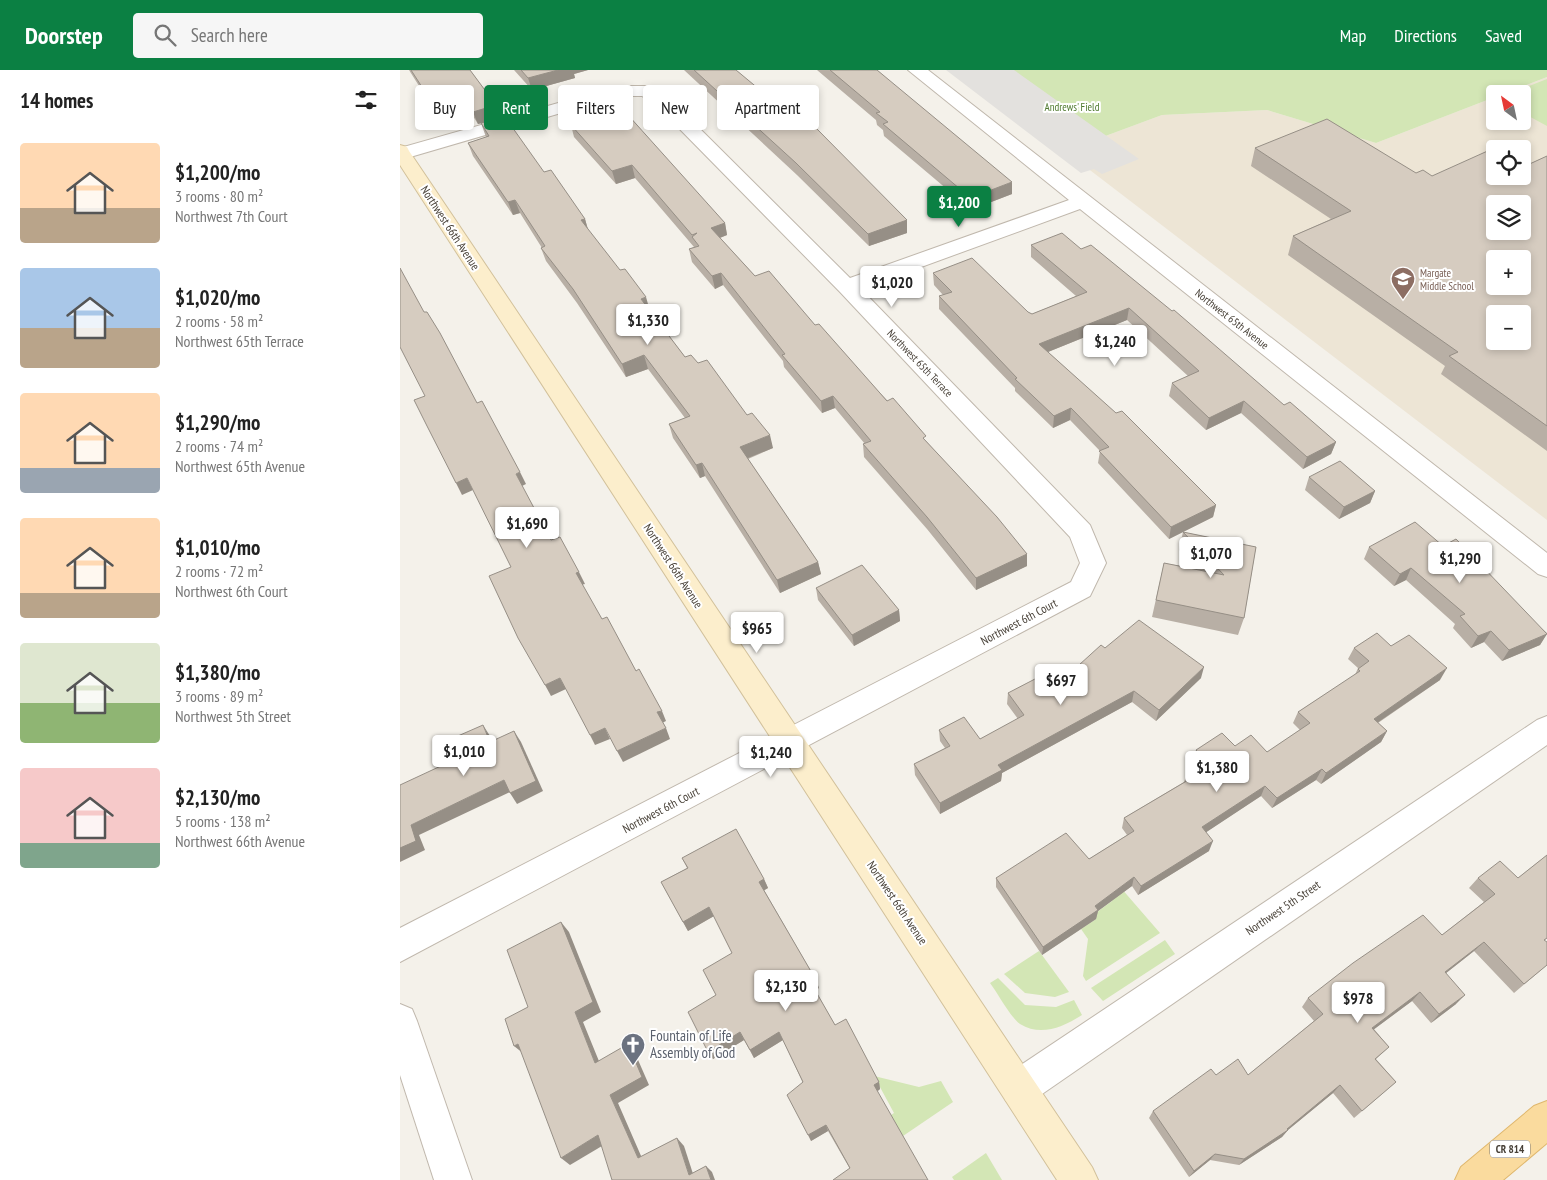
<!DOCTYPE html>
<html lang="en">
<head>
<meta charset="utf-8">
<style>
  :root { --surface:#fff; --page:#f6f6f6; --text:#222; --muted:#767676; --accent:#0b8043 }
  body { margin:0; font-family:"PT Sans Narrow",sans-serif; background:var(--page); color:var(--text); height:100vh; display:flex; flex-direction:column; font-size:19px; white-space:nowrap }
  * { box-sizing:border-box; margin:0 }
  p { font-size:16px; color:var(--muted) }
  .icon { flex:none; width:28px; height:28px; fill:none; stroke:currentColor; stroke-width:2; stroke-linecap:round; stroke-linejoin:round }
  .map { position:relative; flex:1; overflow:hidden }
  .drawer { display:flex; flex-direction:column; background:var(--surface); width:400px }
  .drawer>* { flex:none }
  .hud { position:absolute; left:15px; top:15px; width:475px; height:45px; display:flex; gap:10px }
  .needle { width:32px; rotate:327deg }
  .tools { position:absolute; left:1086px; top:15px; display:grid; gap:10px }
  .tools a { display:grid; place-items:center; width:45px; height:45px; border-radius:5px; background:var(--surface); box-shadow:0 2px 8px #0003; font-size:25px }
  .price { position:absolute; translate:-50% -42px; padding:0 11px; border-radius:5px; background:#fff; color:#222; font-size:16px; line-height:32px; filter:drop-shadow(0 1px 2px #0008) }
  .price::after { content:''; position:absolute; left:50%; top:30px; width:15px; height:11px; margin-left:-8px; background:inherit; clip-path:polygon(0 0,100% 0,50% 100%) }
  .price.on { background:var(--accent); color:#fff }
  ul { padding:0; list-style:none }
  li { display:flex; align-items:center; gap:15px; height:125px; padding:0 20px }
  li span { display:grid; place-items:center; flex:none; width:140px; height:100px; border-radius:5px; color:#555 }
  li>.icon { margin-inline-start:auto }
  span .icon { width:60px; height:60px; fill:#fffc; stroke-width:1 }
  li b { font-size:21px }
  h2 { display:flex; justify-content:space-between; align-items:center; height:60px; padding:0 20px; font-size:21px }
  .pill { padding:0 18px; border-radius:5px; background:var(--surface); box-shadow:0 2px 8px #0003; font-size:18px; line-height:45px }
  .pill.on { background:var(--accent); color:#fff }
  header { display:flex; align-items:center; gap:30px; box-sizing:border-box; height:70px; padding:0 25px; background:var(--accent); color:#fff }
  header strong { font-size:24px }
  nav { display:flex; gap:28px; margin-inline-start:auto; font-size:18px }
  .search { width:350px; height:45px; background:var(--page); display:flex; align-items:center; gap:12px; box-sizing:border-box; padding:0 18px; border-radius:5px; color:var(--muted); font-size:19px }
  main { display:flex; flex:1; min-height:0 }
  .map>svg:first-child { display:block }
  .education { fill:#ede5d5; fill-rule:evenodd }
  .green { fill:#d3e6b5 }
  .parking { fill:#e3e1de }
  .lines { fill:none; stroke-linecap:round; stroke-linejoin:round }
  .street-casing { stroke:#c0b8ad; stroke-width:2 }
  .secondary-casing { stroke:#d2c19b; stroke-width:2 }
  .primary-casing { stroke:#dfb76d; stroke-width:2 }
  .street { fill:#fff; fill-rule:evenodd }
  .secondary { fill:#fceecc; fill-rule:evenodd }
  .primary { fill:#fadb9e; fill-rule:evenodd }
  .wall { fill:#b8afa5 }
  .shaded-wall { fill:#968f86 }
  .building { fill:#d6ccc0; stroke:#968f86; fill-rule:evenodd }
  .labels { text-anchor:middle; stroke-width:4; stroke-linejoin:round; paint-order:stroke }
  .far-park-label { font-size:11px; fill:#4d782d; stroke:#fff }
  .far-education-label { font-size:11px; fill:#785e54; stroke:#fff; text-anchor:start }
  .far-street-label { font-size:11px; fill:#484138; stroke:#fff }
  .shield { fill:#fff; stroke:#7f7a74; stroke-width:1 }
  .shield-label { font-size:11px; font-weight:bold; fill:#484138 }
  .street-label { font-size:12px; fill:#484138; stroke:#fff }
  .near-worship-label { font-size:15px; fill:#5b616d; stroke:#fff; text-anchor:start }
</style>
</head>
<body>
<header>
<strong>Doorstep</strong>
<div class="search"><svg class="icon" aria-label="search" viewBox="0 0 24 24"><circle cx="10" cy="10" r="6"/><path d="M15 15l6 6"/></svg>Search here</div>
<nav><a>Map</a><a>Directions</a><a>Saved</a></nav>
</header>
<main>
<section class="drawer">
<h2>14 homes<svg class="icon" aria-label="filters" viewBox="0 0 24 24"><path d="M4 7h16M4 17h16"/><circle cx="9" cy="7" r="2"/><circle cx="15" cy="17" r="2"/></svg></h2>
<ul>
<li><span style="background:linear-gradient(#ffd9b3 65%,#b9a48a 0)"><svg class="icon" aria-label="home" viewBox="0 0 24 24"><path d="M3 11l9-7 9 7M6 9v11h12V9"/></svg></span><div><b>$1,200/mo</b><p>3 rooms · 80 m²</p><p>Northwest 7th Court</p></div></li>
<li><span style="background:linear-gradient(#a9c7e8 60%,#b9a48a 0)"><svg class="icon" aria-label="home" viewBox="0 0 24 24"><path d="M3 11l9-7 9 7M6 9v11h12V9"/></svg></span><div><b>$1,020/mo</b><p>2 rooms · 58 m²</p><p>Northwest 65th Terrace</p></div></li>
<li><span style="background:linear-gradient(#ffd9b3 75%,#9aa5b1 0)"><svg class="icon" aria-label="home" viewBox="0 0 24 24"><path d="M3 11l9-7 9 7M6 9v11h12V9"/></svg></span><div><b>$1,290/mo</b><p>2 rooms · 74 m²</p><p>Northwest 65th Avenue</p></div></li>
<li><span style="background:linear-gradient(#ffd9b3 75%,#b9a48a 0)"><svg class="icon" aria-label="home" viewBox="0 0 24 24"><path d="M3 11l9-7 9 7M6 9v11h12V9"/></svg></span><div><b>$1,010/mo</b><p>2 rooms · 72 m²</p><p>Northwest 6th Court</p></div></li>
<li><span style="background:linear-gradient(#dfe7d0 60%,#8fb573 0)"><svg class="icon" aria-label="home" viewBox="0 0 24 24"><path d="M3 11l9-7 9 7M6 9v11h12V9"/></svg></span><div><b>$1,380/mo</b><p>3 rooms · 89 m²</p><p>Northwest 5th Street</p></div></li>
<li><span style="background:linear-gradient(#f6c9c9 75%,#7fa58c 0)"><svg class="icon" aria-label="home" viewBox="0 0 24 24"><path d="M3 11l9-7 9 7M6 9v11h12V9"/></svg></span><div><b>$2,130/mo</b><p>5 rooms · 138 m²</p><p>Northwest 66th Avenue</p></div></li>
</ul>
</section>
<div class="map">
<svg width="1147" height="1110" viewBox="0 0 1147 1110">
  <rect width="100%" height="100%" fill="#f4f1ea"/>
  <!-- education -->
  <path class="education" d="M1147 7V450L665 81 762 45 867 40 976 73 1095 27V51H1122V24H1103ZM1095 79H1122V106H1095ZM1095 134H1122V161H1095ZM1095 189H1122V216H1095ZM1095 244H1122V271H1095Z"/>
  <!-- green -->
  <g class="green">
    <polygon points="556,0 1147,0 1147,7 1103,24 1095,24 1095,27 976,73 867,40 762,45 665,81"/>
    <polygon points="1147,9 1147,56 1123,43 1122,24 1109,24"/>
    <polygon points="695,788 760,863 686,911 683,906 688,869 681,859 696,849 693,845 712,831 684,795"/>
    <polygon points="765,870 775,884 703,931 691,918"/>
    <polygon points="639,881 642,885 669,922 655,927 625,923 604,904"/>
    <path d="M598 908 625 935 656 937 674 930 682 945C663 957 641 967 620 954 611 948 597 922 590 913Z"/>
    <polygon points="474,1006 519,1017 541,1011 553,1032 503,1066 441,1079 494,1043"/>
    <polygon points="586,1083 602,1110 554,1110 552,1107"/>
  </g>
  <!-- parking -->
  <polygon class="parking" points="546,0 614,0 739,89 702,104 694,99 681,103"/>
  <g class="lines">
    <defs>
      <g id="street">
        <polygon points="508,0 528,0 1147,483 1147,507 1138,504 680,139 461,219 690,455 706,493 690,526 0,892 0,858 671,512 680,493 670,467 440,222 256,35 242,26 219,26 0,90 0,78 218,16 246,16 268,27 450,208 669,130"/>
        <polygon points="1147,646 1147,675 632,1031 619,1036 606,1031 601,1018 606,1005 1137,650"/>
        <polygon points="0,934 12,939 17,951 72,1110 34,1110 0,1005"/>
      </g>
      <polygon id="secondary" points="0,75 7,77 9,81 692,1097 698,1110 657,1110 0,95"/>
      <polygon id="primary" points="1147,1031 1147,1073 1103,1110 1055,1110 1061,1097 1134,1036"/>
    </defs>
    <!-- street casing -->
    <use href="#street" class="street-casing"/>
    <!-- secondary casing -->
    <use href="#secondary" class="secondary-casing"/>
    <!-- primary casing -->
    <use href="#primary" class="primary-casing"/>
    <!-- street -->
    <use href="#street" class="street"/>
    <!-- secondary -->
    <use href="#secondary" class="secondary"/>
    <!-- primary -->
    <use href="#primary" class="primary"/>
  </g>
  <!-- wall -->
  <g class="wall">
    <polygon points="9,0 70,0 96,35 100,48 78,54 66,35 36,43"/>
    <polygon points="114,0 188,0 174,4 175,8 132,20"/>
    <polygon points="284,0 336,0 507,150 507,163 469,176 397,105"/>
    <polygon points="417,0 477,0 612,124 573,139 563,131 561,131 484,66 483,60 477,55 476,50"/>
    <polygon points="178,46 218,49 325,153 327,165 320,168 355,206 415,255 527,372 627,484 627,496 576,520 527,459 464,387 463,374 465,374 435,338 422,343 384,297 383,291 323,215 315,219 292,192 289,179 294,177 235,108 216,114 174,67 171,55 180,52"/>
    <polygon points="81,53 144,102 185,149 188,160 285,287 373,378 348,389 418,492 421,504 380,523 305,406 300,408 273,368 269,354 285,348 248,299 226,307 177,233 146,191 141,178 142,178 120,143 113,145 73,86 68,73 86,67"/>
    <polygon points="855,78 1032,106 1123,97 1147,86 1147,381 1041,304 1045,296 888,185 893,166 931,149 851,96"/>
    <polygon points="631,175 681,179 884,335 936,372 931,384 903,399 841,343 806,360 769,326 772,313 788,306 727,250 648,282 816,435 813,447 769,469 698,393 700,381 670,350 653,358 615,321 615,318 539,239 539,226 543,225 534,215 533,203 632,244 676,226 631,187"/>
    <polygon points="909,407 975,421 970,433 939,449 905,420"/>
    <polygon points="783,462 856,477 844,548 838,565 752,547 764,493 798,499 779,480"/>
    <polygon points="1043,476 1147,563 1140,575 1102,591 1084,572 1071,578 1053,558 1055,554 1006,510 994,516 964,489 969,477"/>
    <polygon points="416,518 499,540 500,551 454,576 418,530"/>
    <polygon points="991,576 1040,610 978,653 987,661 981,672 921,714 916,710 872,738 861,726 806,762 809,781 738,825 732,816 698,841 696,849 642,885 596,817 596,808 689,789 727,765 722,758 724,748 784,712 787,704 798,697 792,690 796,680 835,676 867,682 900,660 893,653 898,642 955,605 958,598 948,589 954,578"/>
    <polygon points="705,578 801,608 756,651 732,632 602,703 601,711 540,744 515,705 514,694 545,678 540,671 539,660 580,669 618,649 607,634 608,623 668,605"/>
    <polygon points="1147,785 1147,868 1145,870 1147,895 1114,923 1074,881 1046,903 1056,934 1031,953 1012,931 974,959 989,977 976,989 996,1012 954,1048 933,1023 888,1060 882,1067 839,1095 810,1090 789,1107 749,1048 753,1041 816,1005 848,1005 914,951 902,937 908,928 1042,865 1084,832 1069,818 1078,808 1118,808"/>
    <polygon points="282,788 364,809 368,818 364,820 416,910 419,918 415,920 435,955 479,1012 480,1019 478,1021 450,1099 428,1061 411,1071 403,1013 383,970 354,988 344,970 313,989 316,925 332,883 314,846 288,861 261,812 287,798"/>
  </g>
  <!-- shaded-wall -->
  <g class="shaded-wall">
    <polygon points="158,0 188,0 174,4 175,8 132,20 128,8"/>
    <polygon points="62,23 66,35 36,43 31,31"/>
    <polygon points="96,35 100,48 78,54 73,42"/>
    <polygon points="232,95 235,108 216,114 212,101"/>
    <polygon points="612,112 612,124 573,139 573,127"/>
    <polygon points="563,118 563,131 561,131 560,119"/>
    <polygon points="115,130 120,143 113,145 108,132"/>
    <polygon points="185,149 189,163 181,150"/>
    <polygon points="507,150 507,163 469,176 468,164"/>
    <polygon points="325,153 327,165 314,170 311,158"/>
    <polygon points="321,203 323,215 315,219 312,206"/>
    <polygon points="246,227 250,241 241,229"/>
    <polygon points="729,238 727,250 638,286 639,274"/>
    <polygon points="244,285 248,299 226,307 222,294"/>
    <polygon points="433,326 435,338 422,343 421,331"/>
    <polygon points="844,331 841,343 806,360 809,348"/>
    <polygon points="671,338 670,350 653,358 654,346"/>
    <polygon points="370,365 373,378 343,390 340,377"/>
    <polygon points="936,372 931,384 903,399 907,387"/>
    <polygon points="302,393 305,406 300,408 296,395"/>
    <polygon points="120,402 126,414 122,416 116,404"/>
    <polygon points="67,408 73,420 62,425 56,413"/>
    <polygon points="975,421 970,433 939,449 944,437"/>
    <polygon points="816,435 813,447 769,469 771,457"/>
    <polygon points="627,484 627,496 576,520 576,508"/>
    <polygon points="418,492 421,504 380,523 377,510"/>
    <polygon points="1011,498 1006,510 994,516 1000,504"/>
    <polygon points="179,502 185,514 181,515 176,503"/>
    <polygon points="499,540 500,551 454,576 452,565"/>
    <polygon points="1091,561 1084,572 1071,578 1078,566"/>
    <polygon points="1147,564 1140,575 1102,591 1109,580"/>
    <polygon points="804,597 801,608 756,651 759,640"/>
    <polygon points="1047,598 1040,610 968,659 974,649"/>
    <polygon points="160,608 166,619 151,626 145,615"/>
    <polygon points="734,621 732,632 602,703 601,711 540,744 540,733 598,695"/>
    <polygon points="262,641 266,651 262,653 257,642"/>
    <polygon points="83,655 90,666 98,683 90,672"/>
    <polygon points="205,658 210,669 195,675 190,665"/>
    <polygon points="266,658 270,669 223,692 217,681"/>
    <polygon points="114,661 121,672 143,721 117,734 110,723"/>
    <polygon points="987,661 981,672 921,714 926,703"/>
    <polygon points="922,699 916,710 872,738 877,728"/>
    <polygon points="104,710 112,721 19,765 25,780 0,792 0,778 11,755"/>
    <polygon points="865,716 861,726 799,767 802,757"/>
    <polygon points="813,771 809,781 738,825 741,816"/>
    <polygon points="734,807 732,816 698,841 696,849 642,885 643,877 695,836"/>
    <polygon points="364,809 368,818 363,821 359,812"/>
    <polygon points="309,837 314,846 288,861 283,852"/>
    <polygon points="161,852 169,862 201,942 183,952 203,1001 195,993 175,942"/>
    <polygon points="1084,872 1074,881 1036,911 1045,902"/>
    <polygon points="416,910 419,918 414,921 411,913"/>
    <polygon points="1020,922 1012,931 965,966 972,958"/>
    <polygon points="1065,925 1056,934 1031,953 1039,944"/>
    <polygon points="340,962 344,970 313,989 308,982"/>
    <polygon points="379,962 383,970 354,988 350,980"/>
    <polygon points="118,974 124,984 114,976"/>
    <polygon points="228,974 235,983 249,1015 218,1033 245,1095 238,1088 210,1025"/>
    <polygon points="479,1012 480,1019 476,1022 474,1015"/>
    <polygon points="940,1015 933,1023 883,1064 888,1060 882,1067 839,1095 844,1089 887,1059"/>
    <polygon points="426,1055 428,1061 411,1071 408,1065"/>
    <polygon points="198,1065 207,1073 170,1095 161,1088"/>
    <polygon points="277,1068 284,1076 295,1110 289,1105"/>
    <polygon points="815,1084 810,1090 789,1107 794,1101"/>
    <polygon points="306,1096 312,1102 315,1110 311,1110"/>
  </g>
  <!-- building -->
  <g class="building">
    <polygon points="11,0 70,0 96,35 73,42 62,23 31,31"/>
    <polygon points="121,0 158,0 128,8"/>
    <polygon points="294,0 336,0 407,59 415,57 507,150 468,164 396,93"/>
    <polygon points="430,0 477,0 612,112 573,127 563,118 560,119 483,54 488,52 476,43 480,42"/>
    <polygon points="207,37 218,49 228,45 325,153 311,158 355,206 369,201 415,255 419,254 487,331 493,328 526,366 523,368 597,447 627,484 576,508 527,447 463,374 471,371 433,326 421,331 382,285 385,284 321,203 312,206 289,179 299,176 292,167 297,163 292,165 232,95 212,101 171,55 183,51 178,46"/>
    <polygon points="105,47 144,102 151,100 185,149 181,150 220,200 225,199 246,227 241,229 285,287 291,285 298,293 307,290 347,345 352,343 370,365 340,377 418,492 377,510 302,393 296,395 269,354 290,346 244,285 222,294 173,219 141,178 145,176 115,130 108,132 68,73 89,66 81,53"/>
    <path d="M927 49 1016 103 1023 100 1032 106 1092 79 1095 81V106H1122V96L1123 97 1147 86V356L1049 286 1058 282 893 166 951 141 855 78ZM1095 134H1122V161H1095ZM1095 189H1122V216H1095ZM1095 244H1122V271H1095Z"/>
    <polygon points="662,163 681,179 691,175 772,241 774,240 884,335 890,332 936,372 907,387 844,331 809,348 772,313 799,301 729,238 639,274 716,343 722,341 816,435 771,457 699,381 709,377 671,338 654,346 615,309 617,308 539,226 552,222 533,203 572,188 628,242 632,244 687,222 631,175"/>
    <polygon points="0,198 24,242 27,242 40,263 77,333 82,331 120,402 116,404 151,470 160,467 179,502 176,503 202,549 207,547 236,601 239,599 262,641 257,642 266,658 217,681 205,658 190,665 160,608 145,615 118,568 89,506 111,497 67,408 56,413 27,356 14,330 25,326 0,277"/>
    <polygon points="940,391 975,421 944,437 909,407"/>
    <polygon points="1015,452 1043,476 1056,469 1147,564 1109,580 1091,561 1078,566 1060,546 1065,544 1011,498 1000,504 969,477"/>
    <polygon points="783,462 856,477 844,548 756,530 764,493 824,505"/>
    <polygon points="462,495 499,540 452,565 416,518"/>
    <polygon points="739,550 804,597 759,640 734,621 598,695 602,700 540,733 514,694 550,676 539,660 564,647 580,669 624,645 608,623 660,596 668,605 701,575 705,578"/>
    <polygon points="977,563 991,576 1009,565 1047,598 974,649 987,661 926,703 922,699 877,728 865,716 802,757 813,771 741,816 734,807 695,836 698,840 643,877 596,808 666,763 689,789 734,761 724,748 790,709 787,704 807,692 796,680 822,663 835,676 851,665 867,682 910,653 898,642 960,601 958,599 969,591 954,578"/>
    <polygon points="83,655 90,672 114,661 136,711 110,723 104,710 11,755 16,771 0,778 0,715 58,688 51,669"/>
    <polygon points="336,759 364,809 359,812 416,910 411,913 435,955 446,949 479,1012 474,1015 528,1110 433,1110 450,1098 426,1055 408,1065 387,1025 403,1012 379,962 350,980 340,962 308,982 288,942 316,925 303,900 332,883 309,837 283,852 261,812 288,798 282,788"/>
    <polygon points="1147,785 1147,868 1144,870 1147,872 1147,895 1124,914 1084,872 1045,902 1065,925 1039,944 1020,922 972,958 989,977 975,989 996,1012 962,1041 940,1015 887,1059 888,1060 844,1089 815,1084 794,1101 753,1041 811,999 816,1005 838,989 848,1005 923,944 908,928 953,893 1023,845 1042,865 1095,824 1078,808 1100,791 1118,808"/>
    <polygon points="161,852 193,932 175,942 195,993 228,974 242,1007 210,1025 238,1088 277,1068 289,1105 306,1096 311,1110 212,1110 198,1065 161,1088 118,974 114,976 105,949 128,937 107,880"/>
  </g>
  <!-- icons -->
  <defs>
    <symbol id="school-pin" viewBox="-11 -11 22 30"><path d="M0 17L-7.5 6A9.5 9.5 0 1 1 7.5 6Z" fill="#8d6e63" stroke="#fff"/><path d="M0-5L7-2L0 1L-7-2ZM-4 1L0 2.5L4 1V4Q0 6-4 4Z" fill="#fff"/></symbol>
    <symbol id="church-pin" viewBox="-11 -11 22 30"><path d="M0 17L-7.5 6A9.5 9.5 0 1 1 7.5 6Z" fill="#6b7280" stroke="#fff"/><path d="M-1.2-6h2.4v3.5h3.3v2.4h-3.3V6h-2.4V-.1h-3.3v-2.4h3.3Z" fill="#fff"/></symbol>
  </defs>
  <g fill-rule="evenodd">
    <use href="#school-pin" x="989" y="195" width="28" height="38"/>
    <use href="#church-pin" x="219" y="961" width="28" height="38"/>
  </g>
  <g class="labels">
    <!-- far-park labels -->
    <g class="far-park-label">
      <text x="672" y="41">Andrews' Field</text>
    </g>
    <!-- far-education labels -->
    <g class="far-education-label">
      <text x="1020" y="207">Margate<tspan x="1020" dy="13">Middle School</tspan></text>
    </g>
    <!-- far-street labels -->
    <g class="far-street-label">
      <text transform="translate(832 249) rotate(38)" y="4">Northwest 65th Avenue</text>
      <text transform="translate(520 293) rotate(46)" y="4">Northwest 65th Terrace</text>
    </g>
    <!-- shield labels -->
    <rect class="shield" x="1090" y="1070.5" width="40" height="17" rx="4"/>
    <g class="shield-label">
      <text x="1110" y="1083">CR 814</text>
    </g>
    <!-- street labels -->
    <g class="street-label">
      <text transform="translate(50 158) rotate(57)" y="4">Northwest 66th Avenue</text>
      <text transform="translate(273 496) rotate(57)" y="4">Northwest 66th Avenue</text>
      <text transform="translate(619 552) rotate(-28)" y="4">Northwest 6th Court</text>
      <text transform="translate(261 740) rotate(-28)" y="4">Northwest 6th Court</text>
      <text transform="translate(497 833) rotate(56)" y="4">Northwest 66th Avenue</text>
      <text transform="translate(883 838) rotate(-34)" y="4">Northwest 5th Street</text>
    </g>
    <!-- near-worship labels -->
    <g class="near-worship-label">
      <text x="250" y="971">Fountain of Life<tspan x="250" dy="17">Assembly of God</tspan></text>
    </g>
  </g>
</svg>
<div class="tools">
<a><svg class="needle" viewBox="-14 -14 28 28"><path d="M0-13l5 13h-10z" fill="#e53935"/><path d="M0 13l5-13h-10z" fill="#767676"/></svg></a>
<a><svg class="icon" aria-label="locate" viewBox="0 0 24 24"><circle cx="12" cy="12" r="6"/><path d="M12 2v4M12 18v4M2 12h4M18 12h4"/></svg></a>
<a><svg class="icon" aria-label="layers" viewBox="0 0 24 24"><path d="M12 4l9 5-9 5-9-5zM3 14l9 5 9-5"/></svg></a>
<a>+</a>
<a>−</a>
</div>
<b class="price on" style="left:559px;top:158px">$1,200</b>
<b class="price" style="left:492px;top:238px">$1,020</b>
<b class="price" style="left:248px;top:276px">$1,330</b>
<b class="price" style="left:715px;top:297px">$1,240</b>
<b class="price" style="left:127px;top:479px">$1,690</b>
<b class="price" style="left:811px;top:509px">$1,070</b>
<b class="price" style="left:1060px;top:514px">$1,290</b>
<b class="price" style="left:357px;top:584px">$965</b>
<b class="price" style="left:661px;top:636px">$697</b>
<b class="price" style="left:64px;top:707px">$1,010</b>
<b class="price" style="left:371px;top:708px">$1,240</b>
<b class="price" style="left:817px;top:723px">$1,380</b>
<b class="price" style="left:386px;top:942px">$2,130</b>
<b class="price" style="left:958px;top:954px">$978</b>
<div class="hud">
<a class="pill">Buy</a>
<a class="pill on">Rent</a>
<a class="pill">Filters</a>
<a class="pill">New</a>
<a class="pill">Apartment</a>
</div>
</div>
</main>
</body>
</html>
